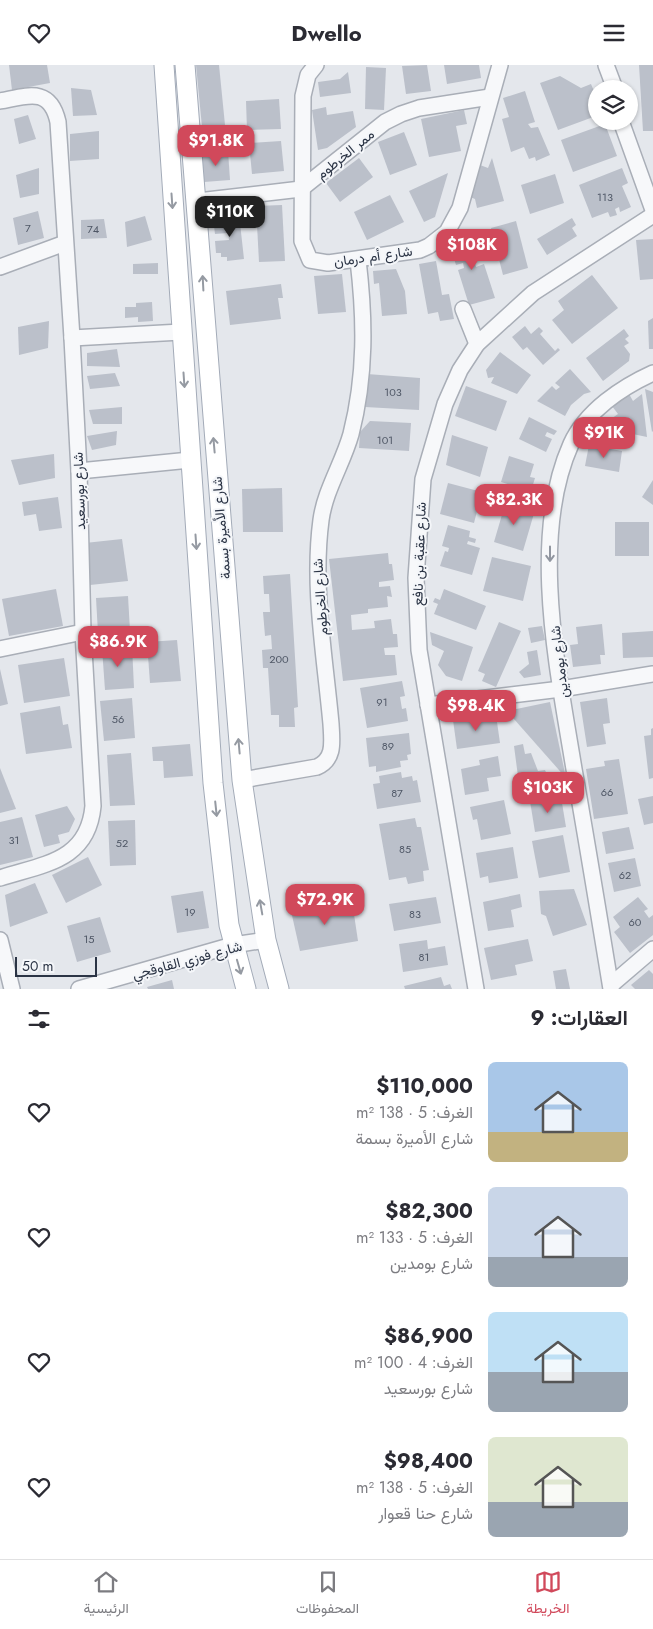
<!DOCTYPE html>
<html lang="ar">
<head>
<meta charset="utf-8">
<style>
  :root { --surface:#fff; --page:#f7f7f7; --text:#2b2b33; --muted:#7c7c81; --line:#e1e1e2; --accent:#d1495b }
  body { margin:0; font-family:Jost,Vazirmatn,sans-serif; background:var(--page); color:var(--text); direction:rtl; height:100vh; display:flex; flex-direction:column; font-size:19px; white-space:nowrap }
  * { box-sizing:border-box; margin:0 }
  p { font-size:16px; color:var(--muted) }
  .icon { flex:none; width:28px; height:28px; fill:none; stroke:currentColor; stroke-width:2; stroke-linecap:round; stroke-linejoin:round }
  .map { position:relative; height:924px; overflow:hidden; direction:ltr }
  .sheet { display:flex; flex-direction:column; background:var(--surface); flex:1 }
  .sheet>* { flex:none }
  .controls { position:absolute; left:588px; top:15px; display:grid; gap:10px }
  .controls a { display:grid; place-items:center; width:50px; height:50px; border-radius:50%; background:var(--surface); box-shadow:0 1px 4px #0004; font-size:25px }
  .scale { position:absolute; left:15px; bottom:12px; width:82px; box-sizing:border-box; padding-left:5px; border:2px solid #2b3445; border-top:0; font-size:14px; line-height:18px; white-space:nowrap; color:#2b3445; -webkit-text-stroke:4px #f4f6f9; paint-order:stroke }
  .price { position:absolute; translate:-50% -42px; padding:0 11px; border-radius:10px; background:var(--accent); color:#fff; font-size:16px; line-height:32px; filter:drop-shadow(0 1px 2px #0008) }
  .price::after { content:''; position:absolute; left:50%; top:30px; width:15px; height:11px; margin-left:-8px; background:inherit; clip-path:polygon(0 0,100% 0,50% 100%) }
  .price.current { background:#222; color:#fff }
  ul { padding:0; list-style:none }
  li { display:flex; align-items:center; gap:15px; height:125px; padding:0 25px }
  li span { display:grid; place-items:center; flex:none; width:140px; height:100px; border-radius:8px; color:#555 }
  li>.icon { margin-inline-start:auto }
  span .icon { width:60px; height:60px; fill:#fffc; stroke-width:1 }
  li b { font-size:21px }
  h2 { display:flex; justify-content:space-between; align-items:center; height:60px; padding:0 25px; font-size:21px }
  header { display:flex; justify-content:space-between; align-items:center; height:65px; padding:0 25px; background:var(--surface); font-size:22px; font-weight:700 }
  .menu { display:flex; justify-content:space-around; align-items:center; height:70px; border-top:1px solid var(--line); background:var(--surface); font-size:14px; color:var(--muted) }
  .menu a { display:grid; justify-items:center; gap:2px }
  .menu .current { color:var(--accent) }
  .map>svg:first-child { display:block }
  .building { fill:#bbc0ca }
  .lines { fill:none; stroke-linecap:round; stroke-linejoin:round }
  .minor-casing { stroke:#a9aeb7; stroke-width:18 }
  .major-casing { stroke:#a3abb8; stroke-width:21 }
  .minor { stroke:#f7f8fa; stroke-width:15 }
  .major { stroke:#fff; stroke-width:19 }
  .oneway { stroke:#959aa2 }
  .oneway2 { stroke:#9196a0 }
  .labels { text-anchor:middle; stroke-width:4; stroke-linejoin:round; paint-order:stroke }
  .number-label { font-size:11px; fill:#4f5766 }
  .street-label { font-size:14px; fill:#2b3445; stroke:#f4f6f9 }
</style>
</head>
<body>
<header><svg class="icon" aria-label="menu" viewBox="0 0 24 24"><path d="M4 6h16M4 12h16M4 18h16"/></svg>Dwello<svg class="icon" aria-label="heart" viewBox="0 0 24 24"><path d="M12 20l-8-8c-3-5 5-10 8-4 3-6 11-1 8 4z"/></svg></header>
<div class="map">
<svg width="653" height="924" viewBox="0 0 653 924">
  <rect width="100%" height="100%" fill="#e4e7ec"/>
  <!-- building -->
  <g class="building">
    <polygon points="9,0 47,0 50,18 12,25"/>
    <polygon points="196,0 219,0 225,60 202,62"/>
    <polygon points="427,0 431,26 406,29 402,1"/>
    <polygon points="444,0 479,0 481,13 447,19"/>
    <polygon points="639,0 653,0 653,66 643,66"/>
    <polygon points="366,2 386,3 384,45 365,44"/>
    <polygon points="348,7 351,28 320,32 318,17 340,14"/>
    <polygon points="560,11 581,23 591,19 596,31 596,51 558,65 540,18"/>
    <polygon points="71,23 91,25 97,50 73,51"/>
    <polygon points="525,26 535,57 528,59 531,63 538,62 550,90 536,96 535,92 529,94 524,82 511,87 502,54 509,52 503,33"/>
    <polygon points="279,34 281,64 247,65 246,36"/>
    <polygon points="326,42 327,50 353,46 356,62 327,83 318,85 312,45"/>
    <polygon points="464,45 467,59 456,61 461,86 429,92 421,54"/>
    <polygon points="28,50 36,74 19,79 14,54"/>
    <polygon points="605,59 617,91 573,107 561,75"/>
    <polygon points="99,66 99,94 70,96 70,69"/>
    <polygon points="404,67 417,100 390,110 378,77"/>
    <polygon points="281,76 284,106 252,109 249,78"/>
    <polygon points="228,86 230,115 204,117 202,88"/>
    <polygon points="359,93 373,112 340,137 326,118"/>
    <polygon points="492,93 504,136 477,143 475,134 470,132 480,100 488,103"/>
    <polygon points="39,103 39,129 20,133 16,110"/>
    <polygon points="622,103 628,118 622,121 631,142 620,147 619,142 615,144 617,150 610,152 608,147 592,153 579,120"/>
    <polygon points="448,108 435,152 424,157 409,126"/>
    <polygon points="555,109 564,138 530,149 521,120"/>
    <polygon points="390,130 404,157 367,175 354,147"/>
    <polygon points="282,140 285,196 259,197 256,141"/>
    <polygon points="38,146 44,173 18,180 13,153"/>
    <polygon points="239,149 244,194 227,196 227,192 221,192 221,188 216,188 215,176 229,175 228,168 215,169 214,161 217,161 217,155 222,155 223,151"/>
    <polygon points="145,151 152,175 127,182 125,157"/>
    <polygon points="572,153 576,160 572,163 577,171 547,190 537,174"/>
    <polygon points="104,154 107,173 81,174 81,155"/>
    <polygon points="516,156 528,203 503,210 491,163"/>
    <polygon points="475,170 482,191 474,194 476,202 484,199 495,233 469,240 458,205 464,203 463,198 456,200 449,178"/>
    <polygon points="653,174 653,214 640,215 636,175"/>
    <polygon points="436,196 442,230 449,229 454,254 440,256 438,247 428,249 419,199"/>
    <polygon points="158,198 158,209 133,209 133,199"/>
    <polygon points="396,204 405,226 407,249 382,251 379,218 374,219 373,206"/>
    <polygon points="342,209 346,247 318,249 314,211"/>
    <polygon points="592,210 618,243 572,279 552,255 564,245 558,236"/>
    <polygon points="281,219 283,233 278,233 281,254 230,260 226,226"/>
    <polygon points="152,237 153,256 138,257 138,252 125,253 125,242 136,242 136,238"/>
    <polygon points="653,253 653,284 649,284 648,256"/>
    <polygon points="49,256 48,283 19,290 18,262"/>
    <polygon points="525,261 531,269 539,262 543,266 540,269 555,286 558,283 560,285 543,300 527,282 523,285 512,272"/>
    <polygon points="624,264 629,271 625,274 629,278 624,281 630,289 629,296 603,316 586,293"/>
    <polygon points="117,284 120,302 87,301 87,288"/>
    <polygon points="500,287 531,310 517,329 491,318 494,312 488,313 486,305"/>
    <polygon points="570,304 591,327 584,329 571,340 565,351 537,336 552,321 556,325 560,322 555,318"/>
    <polygon points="115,308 120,321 90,324 87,311"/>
    <polygon points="367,309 420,313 419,345 365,342"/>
    <polygon points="466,321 507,336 496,366 455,351"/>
    <polygon points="645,324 653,327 653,366 652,367"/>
    <polygon points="629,329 633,336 642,329 647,372 599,362 618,349 612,341"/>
    <polygon points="122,342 122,359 93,359 89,345"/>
    <polygon points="529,352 557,366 554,370 547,367 545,371 552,374 546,387 519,374"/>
    <polygon points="370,356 411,358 409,386 359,383 360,367"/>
    <polygon points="117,366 116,380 92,385 87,371"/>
    <polygon points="452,370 488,382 480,412 446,400"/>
    <polygon points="589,380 622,386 619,407 585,401"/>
    <polygon points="54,389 55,413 19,420 11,395"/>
    <polygon points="509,391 534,399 530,412 535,413 531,426 501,417"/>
    <polygon points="653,415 653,440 642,432"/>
    <polygon points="448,418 482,427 474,458 440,449"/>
    <polygon points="282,423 283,467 243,467 242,424"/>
    <polygon points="58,432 62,463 39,466 36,449 24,451 22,437"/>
    <polygon points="506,436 535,445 523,486 494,477"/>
    <rect x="615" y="457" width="34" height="34"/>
    <polygon points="448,460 470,466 469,472 476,474 475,478 468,476 467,479 480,483 472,510 440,501 445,486 448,487 449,483 442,481"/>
    <polygon points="122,474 128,516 90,520 85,478"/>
    <polygon points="388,488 389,499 392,499 394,515 379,517 379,522 390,521 392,532 387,531 388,542 368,544 368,548 351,550 352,565 375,563 374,556 391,554 393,569 397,569 398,582 384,583 385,590 395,590 397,610 343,616 329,494"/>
    <polygon points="492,492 531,501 523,536 483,526"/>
    <polygon points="290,509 298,642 294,643 295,662 279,662 279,650 271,650 268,603 263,603 262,585 272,584 271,570 265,571 263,547 270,547 269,529 264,529 263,511"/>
    <polygon points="56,524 63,561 9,571 2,534"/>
    <polygon points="444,524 486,541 476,565 434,549 438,539 433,537 435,533 440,535"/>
    <polygon points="128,531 130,566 98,568 96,533"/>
    <polygon points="499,557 521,566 496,622 482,616 485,609 478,606"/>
    <polygon points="602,559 605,590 600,590 601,599 573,602 570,580 578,579 576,562"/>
    <polygon points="542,561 545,575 531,578 528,563"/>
    <polygon points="653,566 653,592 623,593 622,568"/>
    <polygon points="430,567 473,582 462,616 446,611 438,600 444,586 432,580"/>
    <polygon points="177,575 181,616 150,618 147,577"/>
    <polygon points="132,581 134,623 105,625 102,583"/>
    <polygon points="537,585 541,610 524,613 519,607 529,599 527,587"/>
    <polygon points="64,593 70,631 24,638 18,600"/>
    <polygon points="0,604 8,639 0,641"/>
    <polygon points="402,616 405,631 400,632 402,644 406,643 408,656 367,663 360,623"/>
    <polygon points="132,633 135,673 104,676 100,636"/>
    <polygon points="607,633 610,658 603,659 606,679 587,682 580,637"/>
    <polygon points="550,637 566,713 507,646"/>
    <polygon points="60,641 63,660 68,659 72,683 26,689 20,648"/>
    <polygon points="496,650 500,678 457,684 453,655"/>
    <polygon points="653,663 653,713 649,714 644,671 651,670 651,664"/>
    <polygon points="409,668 411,689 407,690 408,695 400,696 401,702 376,707 376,701 369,702 366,673"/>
    <polygon points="190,679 193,711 164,713 163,696 153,696 152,682"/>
    <polygon points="523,679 525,689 531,688 538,706 545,705 549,714 519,719 514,681"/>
    <polygon points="131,688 135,740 110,741 107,690"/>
    <polygon points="498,691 501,711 487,713 489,726 465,730 461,704 480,700 479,695"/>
    <polygon points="619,694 628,749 594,754 586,704 605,701 604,696"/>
    <polygon points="0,703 16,744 0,748"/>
    <polygon points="401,707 402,713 412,711 413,716 417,715 421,737 377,744 373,719 380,718 379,711"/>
    <polygon points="653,731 653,758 644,760 638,734"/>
    <polygon points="561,732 566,762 535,767 530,736"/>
    <polygon points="504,735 511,769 481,775 477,754 473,755 470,742"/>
    <polygon points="67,741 75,754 69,767 58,770 60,778 44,782 35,750"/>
    <polygon points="22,752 33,792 0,800 0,757"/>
    <polygon points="415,753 417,762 421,762 429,805 423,806 424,816 408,819 406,812 389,815 379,759"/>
    <polygon points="135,755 136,800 110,801 108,756"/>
    <polygon points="629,762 634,784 606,789 602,767"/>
    <polygon points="563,770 570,807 539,813 532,776"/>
    <polygon points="513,782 518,813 489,818 488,811 480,813 476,788"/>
    <polygon points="88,792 102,820 66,838 52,810"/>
    <polygon points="635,793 641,821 614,827 608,798"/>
    <polygon points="35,818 48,848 10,862 5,830"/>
    <polygon points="574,824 587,860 553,871 546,851 541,849 539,826"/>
    <polygon points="203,826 209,863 177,868 171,831"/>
    <polygon points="520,829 522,842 511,845 514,862 488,866 483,837"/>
    <polygon points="436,832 441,858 394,866 389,839"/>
    <polygon points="638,832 648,844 644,846 649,853 653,850 653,870 630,888 614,867 620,862 613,852"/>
    <polygon points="352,836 358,876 300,886 291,846"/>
    <polygon points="100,852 111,887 77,897 67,861"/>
    <polygon points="528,874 533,896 515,900 517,910 491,915 484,883"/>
    <polygon points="427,875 428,884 445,881 448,900 403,907 399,879"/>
    <polygon points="566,904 570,924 556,924 553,906"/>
    <polygon points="649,905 653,909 653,924 635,924 631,920"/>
    <polygon points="441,912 444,921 450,919 452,924 405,924 404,921"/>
    <polygon points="172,915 174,924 148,924 147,922"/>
  </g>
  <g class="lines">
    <defs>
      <g id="minor">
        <polyline points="316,0 308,10 303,31 302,176 310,195 328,198 420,185 429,181 447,167 460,143 500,0"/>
        <polyline points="606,0 615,24"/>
        <path d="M0 36C27 31 50 21 58 57L72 273 79 406 83 567 93 741C88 796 44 799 0 813"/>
        <polyline points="621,56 653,145"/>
        <polyline points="198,136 301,124 385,57 401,49 419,43 490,32"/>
        <polyline points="0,202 65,178"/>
        <polyline points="463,244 477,279"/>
        <polyline points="72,273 181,267"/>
        <polyline points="79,406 190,395"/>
        <polyline points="0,584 83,567"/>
        <polyline points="428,640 561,624 653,609"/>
        <path d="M242 715 317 702C335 694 332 677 331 659 325 592 312 522 321 455 325 425 343 398 351 369 366 310 365 254 358 195"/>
        <polyline points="0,875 12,924"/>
        <polyline points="611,920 653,884"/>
        <polyline points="79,924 233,880 266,875"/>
        <polyline points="476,924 419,585 416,513 423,414 445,339 460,305 477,279 533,228 653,150"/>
        <path d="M611 924C599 851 587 777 574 704 558 605 529 473 571 379 586 346 622 322 653 308"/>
      </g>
      <g id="major">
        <polyline points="164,0 213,718 229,860 246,924"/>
        <polyline points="185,0 242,715 266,875 279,924"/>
      </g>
    </defs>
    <!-- minor casing -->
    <use href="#minor" class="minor-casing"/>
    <!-- major casing -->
    <use href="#major" class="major-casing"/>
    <!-- minor -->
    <use href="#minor" class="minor"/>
    <!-- major -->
    <use href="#major" class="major"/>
  </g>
  <!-- one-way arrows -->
  <defs><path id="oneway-shaft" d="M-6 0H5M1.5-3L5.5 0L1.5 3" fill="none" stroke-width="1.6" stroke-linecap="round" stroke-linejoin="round" transform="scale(1.25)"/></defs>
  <g class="oneway">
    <use href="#oneway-shaft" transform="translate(172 136) rotate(86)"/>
    <use href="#oneway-shaft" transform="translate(203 218) rotate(-93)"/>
    <use href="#oneway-shaft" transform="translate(184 315) rotate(86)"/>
    <use href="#oneway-shaft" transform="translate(214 380) rotate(-95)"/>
    <use href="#oneway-shaft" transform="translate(196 477) rotate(86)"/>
    <use href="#oneway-shaft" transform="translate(239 681) rotate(-95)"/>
    <use href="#oneway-shaft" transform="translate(216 744) rotate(84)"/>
    <use href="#oneway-shaft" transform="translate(261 842) rotate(-100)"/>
    <use href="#oneway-shaft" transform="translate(239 902) rotate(74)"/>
  </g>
  <use class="oneway2" href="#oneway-shaft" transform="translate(550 489) rotate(90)"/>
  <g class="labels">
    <!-- number labels -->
    <g class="number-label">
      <text x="605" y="136">113</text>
      <text x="28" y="167">7</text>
      <text x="93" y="168">74</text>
      <text x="393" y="331">103</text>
      <text x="385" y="379">101</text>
      <text x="279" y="598">200</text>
      <text x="382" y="641">91</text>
      <text x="118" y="658">56</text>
      <text x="388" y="685">89</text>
      <text x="607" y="731">66</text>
      <text x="397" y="732">87</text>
      <text x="14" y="779">31</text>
      <text x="122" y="782">52</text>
      <text x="405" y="788">85</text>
      <text x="625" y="814">62</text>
      <text x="190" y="851">19</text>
      <text x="415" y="853">83</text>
      <text x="635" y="861">60</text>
      <text x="89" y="878">15</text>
      <text x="424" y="896">81</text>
    </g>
    <!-- street labels -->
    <g class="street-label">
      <text transform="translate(345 89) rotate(-39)" y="5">ممر الخرطوم</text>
      <text transform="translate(373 191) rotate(-8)" y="5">شارع أم درمان</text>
      <text transform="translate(79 426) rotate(-92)" y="5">شارع بورسعيد</text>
      <text transform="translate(221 463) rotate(-95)" y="5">شارع الأميرة بسمة</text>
      <text transform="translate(419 489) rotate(-88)" y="5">شارع عقبة بن نافع</text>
      <text transform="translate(320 532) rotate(-94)" y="5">شارع الخرطوم</text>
      <text transform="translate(559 597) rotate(-97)" y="5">شارع بومدين</text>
      <text transform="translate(187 895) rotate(-15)" y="5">شارع فوزي القاوقجي</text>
    </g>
  </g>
</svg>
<div class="controls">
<a><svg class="icon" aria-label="layers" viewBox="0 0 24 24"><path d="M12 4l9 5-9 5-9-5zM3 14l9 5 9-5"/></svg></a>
</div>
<div class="scale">50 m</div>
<b class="price" style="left:216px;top:102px">$91.8K</b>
<b class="price current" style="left:230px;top:173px">$110K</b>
<b class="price" style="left:472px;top:206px">$108K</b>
<b class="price" style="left:604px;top:394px">$91K</b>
<b class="price" style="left:514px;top:461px">$82.3K</b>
<b class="price" style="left:118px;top:603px">$86.9K</b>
<b class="price" style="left:476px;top:667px">$98.4K</b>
<b class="price" style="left:548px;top:749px">$103K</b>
<b class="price" style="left:325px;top:861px">$72.9K</b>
</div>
<section class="sheet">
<h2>العقارات: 9<svg class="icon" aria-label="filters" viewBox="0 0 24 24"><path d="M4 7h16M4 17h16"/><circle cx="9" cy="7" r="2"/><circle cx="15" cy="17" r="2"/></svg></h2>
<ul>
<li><span style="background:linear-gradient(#a9c7e8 70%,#c2b280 0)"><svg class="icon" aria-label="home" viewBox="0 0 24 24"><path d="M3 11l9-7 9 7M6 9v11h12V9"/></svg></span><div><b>$110,000</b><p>الغرف: 5 · 138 m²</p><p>شارع الأميرة بسمة</p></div><svg class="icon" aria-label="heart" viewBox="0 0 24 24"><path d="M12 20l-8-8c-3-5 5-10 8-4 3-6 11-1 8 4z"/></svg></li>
<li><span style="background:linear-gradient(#c9d6e8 70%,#9aa5b1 0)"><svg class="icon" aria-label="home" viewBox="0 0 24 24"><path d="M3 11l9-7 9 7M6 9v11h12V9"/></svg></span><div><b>$82,300</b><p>الغرف: 5 · 133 m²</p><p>شارع بومدين</p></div><svg class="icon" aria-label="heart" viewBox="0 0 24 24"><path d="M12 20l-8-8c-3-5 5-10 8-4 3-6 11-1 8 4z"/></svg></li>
<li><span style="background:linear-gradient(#bfe0f5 60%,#9aa5b1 0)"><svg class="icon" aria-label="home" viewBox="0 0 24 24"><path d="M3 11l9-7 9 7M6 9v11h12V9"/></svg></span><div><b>$86,900</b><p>الغرف: 4 · 100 m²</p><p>شارع بورسعيد</p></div><svg class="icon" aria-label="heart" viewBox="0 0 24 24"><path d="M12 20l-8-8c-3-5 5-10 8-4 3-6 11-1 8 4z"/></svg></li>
<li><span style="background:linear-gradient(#dfe7d0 65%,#9aa5b1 0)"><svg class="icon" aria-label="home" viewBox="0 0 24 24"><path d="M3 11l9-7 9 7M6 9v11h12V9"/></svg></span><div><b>$98,400</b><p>الغرف: 5 · 138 m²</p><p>شارع حنا قعوار</p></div><svg class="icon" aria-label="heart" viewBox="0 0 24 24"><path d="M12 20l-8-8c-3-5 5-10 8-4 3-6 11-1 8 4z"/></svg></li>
</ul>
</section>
<nav class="menu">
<a class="current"><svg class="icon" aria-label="map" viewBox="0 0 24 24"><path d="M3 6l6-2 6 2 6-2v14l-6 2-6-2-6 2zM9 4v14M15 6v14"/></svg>الخريطة</a>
<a><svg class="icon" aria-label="saved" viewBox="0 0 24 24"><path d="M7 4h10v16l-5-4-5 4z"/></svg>المحفوظات</a>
<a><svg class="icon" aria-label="home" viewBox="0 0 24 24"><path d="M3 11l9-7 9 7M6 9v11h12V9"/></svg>الرئيسية</a>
</nav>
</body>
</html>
